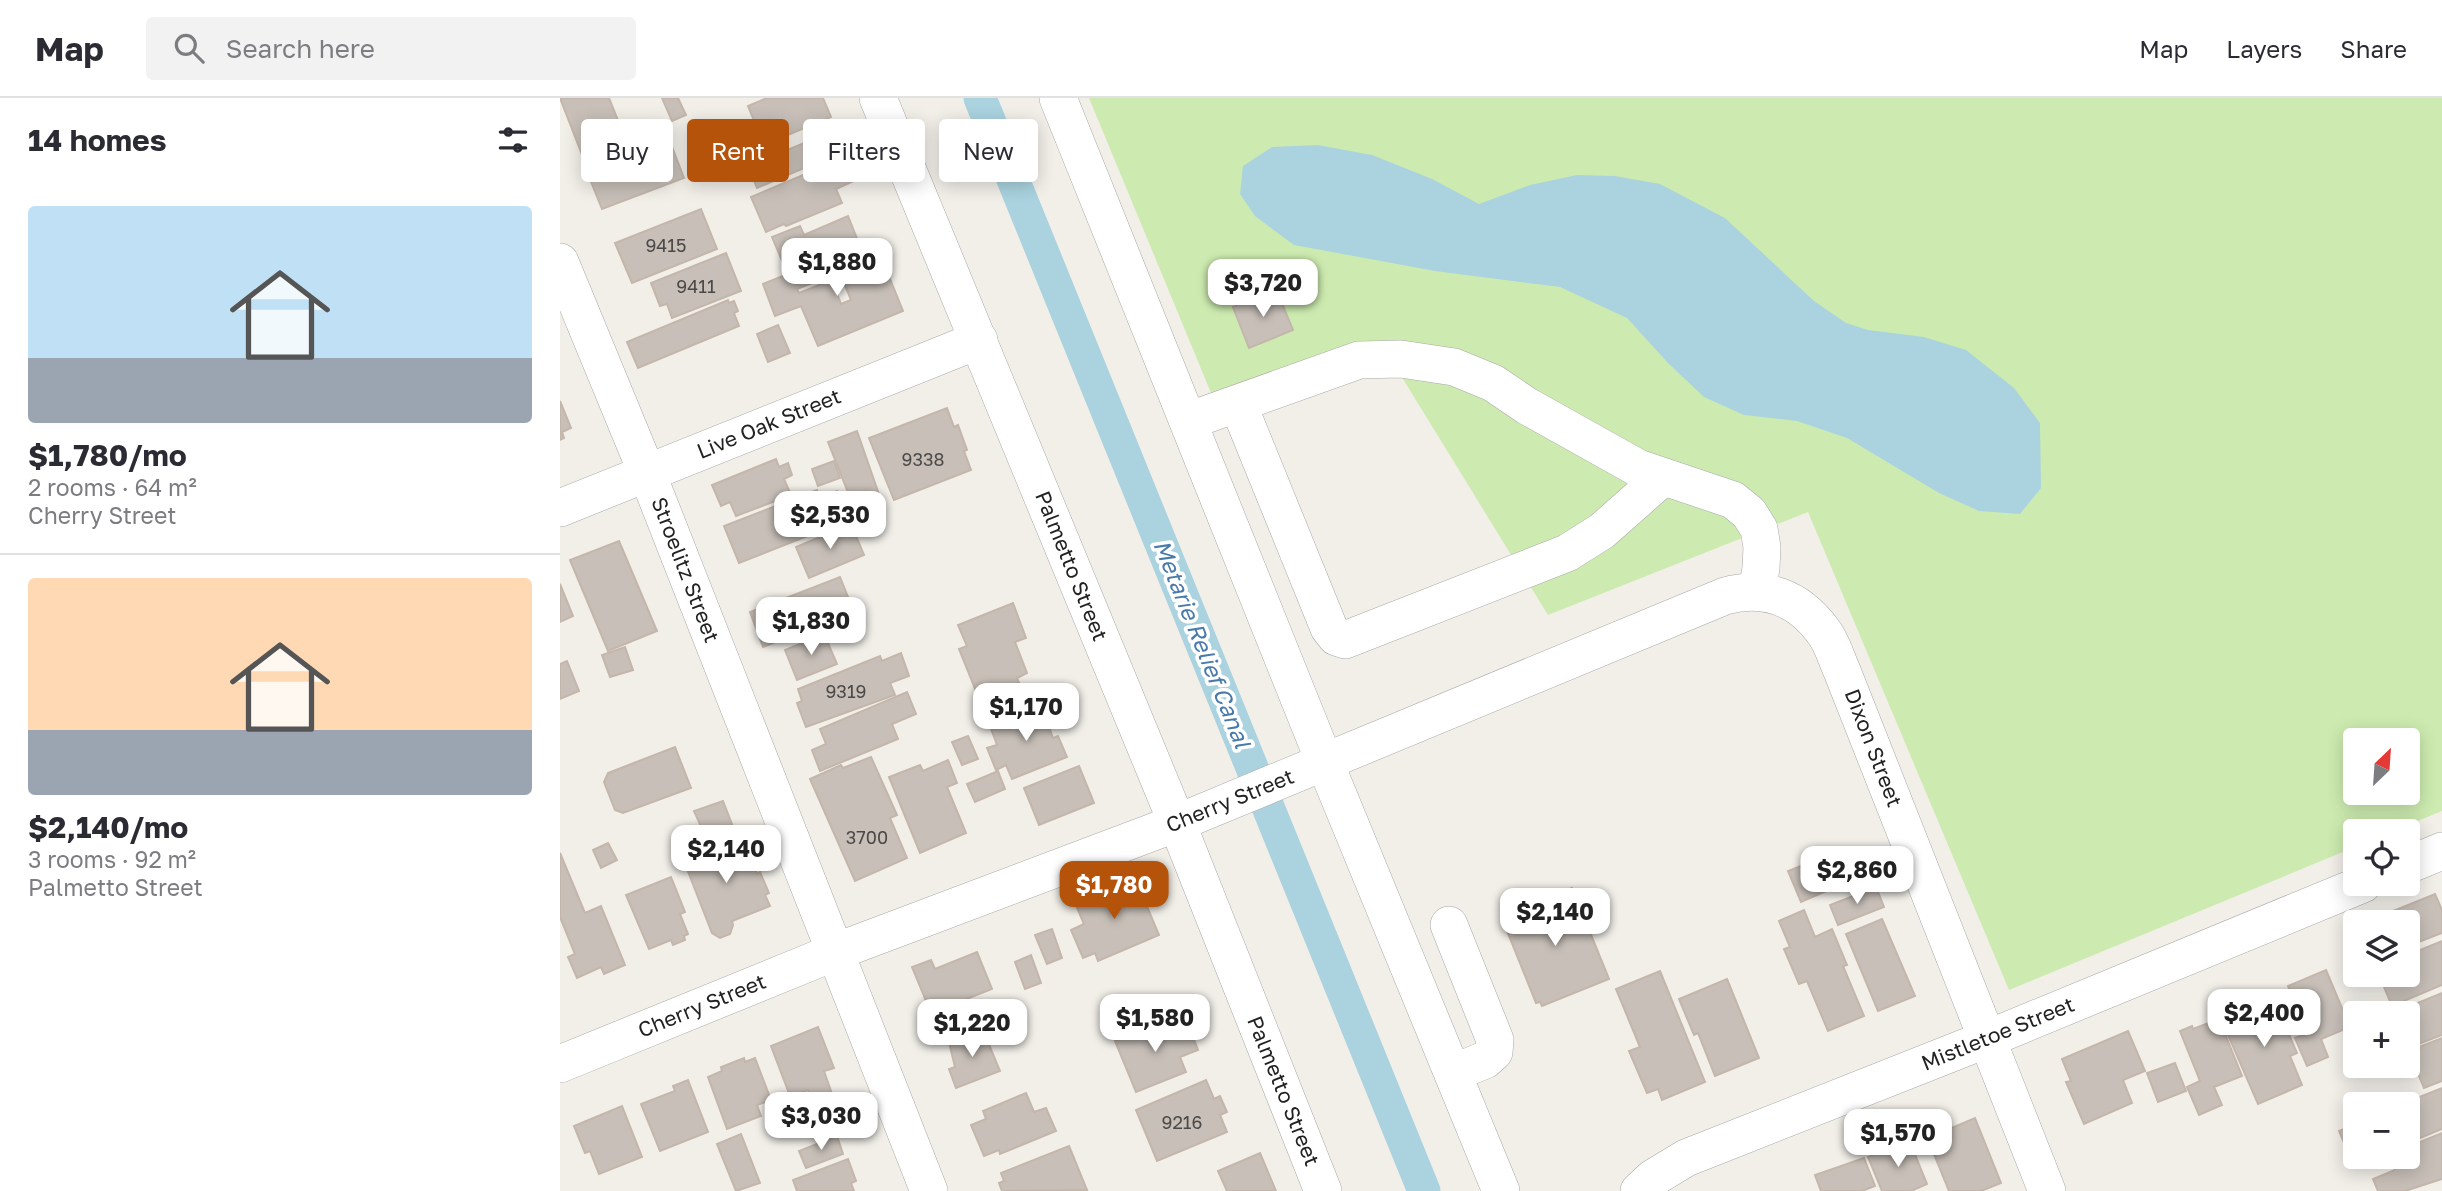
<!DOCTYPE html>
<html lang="en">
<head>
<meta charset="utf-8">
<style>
  :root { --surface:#fff; --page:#f2f2f3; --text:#2b2b33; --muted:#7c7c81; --line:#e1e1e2; --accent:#b45309 }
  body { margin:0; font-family:"Golos Text",sans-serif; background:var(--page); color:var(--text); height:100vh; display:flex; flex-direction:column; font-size:26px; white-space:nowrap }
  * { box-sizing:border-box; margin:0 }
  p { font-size:23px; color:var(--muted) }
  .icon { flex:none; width:38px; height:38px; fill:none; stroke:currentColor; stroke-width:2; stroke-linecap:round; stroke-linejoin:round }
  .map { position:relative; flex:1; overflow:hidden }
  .details { display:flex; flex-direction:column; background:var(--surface); width:560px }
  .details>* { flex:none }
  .guide { position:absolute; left:21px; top:21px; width:665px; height:63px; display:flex; gap:14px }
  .needle { width:46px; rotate:25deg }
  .tools { position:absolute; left:1783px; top:630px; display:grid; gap:14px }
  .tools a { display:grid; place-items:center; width:77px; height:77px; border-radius:7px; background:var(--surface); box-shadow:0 4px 18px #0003; font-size:35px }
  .price { position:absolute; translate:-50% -60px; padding:0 16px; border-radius:14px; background:#fff; color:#222; font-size:23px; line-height:46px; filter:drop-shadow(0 2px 4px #0008) }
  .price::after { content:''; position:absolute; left:50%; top:42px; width:21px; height:16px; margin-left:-10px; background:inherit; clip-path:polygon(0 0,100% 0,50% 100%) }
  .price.active { background:var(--accent); color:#fff }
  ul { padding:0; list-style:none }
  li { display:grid; align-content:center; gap:14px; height:371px; padding:0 28px }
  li+li { border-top:2px solid var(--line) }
  li span { display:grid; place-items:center; height:217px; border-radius:7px; color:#555 }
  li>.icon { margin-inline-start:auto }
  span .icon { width:126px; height:126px; fill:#fffc; stroke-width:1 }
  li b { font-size:30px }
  h2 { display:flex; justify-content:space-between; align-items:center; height:84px; padding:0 28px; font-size:30px }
  .tag { padding:0 24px; border-radius:7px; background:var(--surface); box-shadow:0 4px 18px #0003; font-size:24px; line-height:63px }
  .tag.active { background:var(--accent); color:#fff }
  header { display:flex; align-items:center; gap:42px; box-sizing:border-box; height:98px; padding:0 35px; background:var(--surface); border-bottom:2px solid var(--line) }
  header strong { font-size:33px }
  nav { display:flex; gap:38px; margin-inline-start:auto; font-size:24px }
  .search { width:490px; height:63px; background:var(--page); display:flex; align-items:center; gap:18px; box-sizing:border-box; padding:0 24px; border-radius:7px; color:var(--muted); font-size:26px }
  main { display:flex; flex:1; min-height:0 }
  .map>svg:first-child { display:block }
  .grass { fill:#cdebb0; fill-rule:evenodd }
  .water { fill:#aad3df }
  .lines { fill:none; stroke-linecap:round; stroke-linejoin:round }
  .canal { stroke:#aad3df; stroke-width:33 }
  .building { fill:#c7bfb8; stroke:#c4b6ab; stroke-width:2 }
  .minor-casing { stroke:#a9a9a9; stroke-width:38 }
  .minor { stroke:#fff; stroke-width:37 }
  .labels { text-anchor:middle; stroke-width:7; stroke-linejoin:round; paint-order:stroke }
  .number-label { font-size:18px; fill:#4b4948 }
  .street-label { font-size:21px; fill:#222; stroke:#fff }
  .water-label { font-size:23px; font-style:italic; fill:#4a7aab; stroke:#fff }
</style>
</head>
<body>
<header>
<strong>Map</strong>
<div class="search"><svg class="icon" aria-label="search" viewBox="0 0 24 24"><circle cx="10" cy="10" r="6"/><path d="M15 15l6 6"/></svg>Search here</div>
<nav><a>Map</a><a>Layers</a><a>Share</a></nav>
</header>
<main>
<section class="details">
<h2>14 homes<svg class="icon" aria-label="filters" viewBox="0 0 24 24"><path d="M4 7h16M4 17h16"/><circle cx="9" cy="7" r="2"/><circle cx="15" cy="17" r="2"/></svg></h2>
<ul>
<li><span style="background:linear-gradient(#bfe0f5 70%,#9aa5b1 0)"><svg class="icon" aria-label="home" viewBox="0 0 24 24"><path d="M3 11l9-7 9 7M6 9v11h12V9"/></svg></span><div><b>$1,780/mo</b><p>2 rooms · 64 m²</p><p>Cherry Street</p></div></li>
<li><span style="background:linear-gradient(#ffd9b3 70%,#9aa5b1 0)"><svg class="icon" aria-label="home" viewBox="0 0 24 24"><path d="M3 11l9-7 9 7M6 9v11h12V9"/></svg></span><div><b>$2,140/mo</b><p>3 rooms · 92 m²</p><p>Palmetto Street</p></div></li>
</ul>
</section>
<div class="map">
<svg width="1882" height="1093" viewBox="0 0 1882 1093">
  <rect width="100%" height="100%" fill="#f2efe9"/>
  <!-- grass -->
  <path class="grass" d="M529 0H1882V713L1833 733H1796L1795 749 1449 892 1248 414 988 517 827 255 661 319ZM1796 642H1848V695H1796Z"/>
  <!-- water -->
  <polygon class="water" points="758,47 812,57 872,81 919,106 970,87 1017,77 1055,78 1100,86 1165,120 1254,203 1286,225 1308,232 1364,239 1406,252 1454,290 1480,325 1481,390 1460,416 1419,413 1379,395 1287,340 1237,323 1184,317 1144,299 1108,265 1067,220 1000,189 875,173 734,147 695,118 680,96 683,68 712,49"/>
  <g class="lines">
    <!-- canal -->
    <polyline class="canal" points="420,0 864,1093"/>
  </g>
  <!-- building -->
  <g class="building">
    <polygon points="0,0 49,0 69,50 26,67"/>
    <polygon points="102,0 118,0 126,17 112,23"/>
    <polygon points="207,0 263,0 271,19 204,47 188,8"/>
    <polygon points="109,41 124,80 42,111 26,71"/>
    <polygon points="254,41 263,62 197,90 188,68"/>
    <polygon points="177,47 188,72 164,83 153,59"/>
    <polygon points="288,58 298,81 276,91 282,105 226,128 224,126 206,134 191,99"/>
    <polygon points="141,111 157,151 72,185 55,145"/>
    <polygon points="288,118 298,143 226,172 212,139 240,128 244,137"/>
    <polygon points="319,154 343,213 258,248 241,208 215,218 203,186 260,163 267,179 237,191 239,195 272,182 281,206 291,202 278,170"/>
    <polygon points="166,155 181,193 112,220 107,206 100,208 91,185"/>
    <polygon points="716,191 733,232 689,250 673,209"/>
    <polygon points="168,202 169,205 174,203 178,213 174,215 179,228 78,270 67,244"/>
    <polygon points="218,227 230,255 208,264 197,236"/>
    <polygon points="0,303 11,330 2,334 4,340 0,342"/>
    <polygon points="387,310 394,329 398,327 407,352 404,353 411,372 334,402 309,340"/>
    <polygon points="297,333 323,408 297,417 268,344"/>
    <polygon points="216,361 219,369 228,365 232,377 224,381 231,397 176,418 170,404 161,408 152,387"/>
    <polygon points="274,363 280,380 258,388 252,371"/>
    <polygon points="257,392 260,400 277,393 288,422 179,465 164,428"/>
    <polygon points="291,426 304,457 249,480 236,449"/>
    <polygon points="59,443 97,533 48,553 10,462"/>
    <polygon points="280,479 294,514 203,549 190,514"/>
    <polygon points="0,486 13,518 0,524"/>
    <polygon points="453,505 466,540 455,544 467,575 457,580 464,597 424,613 399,551 407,548 398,527"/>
    <polygon points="264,536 277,566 237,582 225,552"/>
    <polygon points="65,549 73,572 50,579 42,557"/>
    <polygon points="341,555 349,578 330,585 335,597 246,629 237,605 242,603 238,591 320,558 322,563"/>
    <polygon points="7,563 19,593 0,601 0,566"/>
    <polygon points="347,594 356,616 332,626 338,641 260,673 252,652 266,646 260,631"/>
    <polygon points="486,606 495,626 489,629 493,640 498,638 507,659 452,681 446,667 436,672 427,650 437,647 430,628"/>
    <polygon points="408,638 418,661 402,667 392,644"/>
    <polygon points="115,649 131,690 63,715 55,712 44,684 48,675"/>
    <polygon points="311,659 337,717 330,720 347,760 295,783 250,681 281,667 283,670"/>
    <polygon points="388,662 397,685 387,689 406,735 360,755 329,679 360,667 363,673"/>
    <polygon points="519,668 534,705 479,727 464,690"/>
    <polygon points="438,673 445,691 415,704 407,686"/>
    <polygon points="163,703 175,734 148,744 134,713"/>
    <polygon points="169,742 173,755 187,749 197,776 200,774 209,795 205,797 210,808 172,823 173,827 170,836 160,840 152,835 122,758 146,749 147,751"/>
    <polygon points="48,745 57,762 41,770 33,752"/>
    <polygon points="0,755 25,815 41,808 65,867 44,876 41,869 17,880 8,859 15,856 0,819"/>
    <polygon points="1259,761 1271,791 1241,804 1228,773"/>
    <polygon points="111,779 125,814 120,816 128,836 124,838 125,842 113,847 111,842 89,851 66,797"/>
    <polygon points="575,780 599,837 538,863 535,855 523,860 511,832 524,826 515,805"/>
    <polygon points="1316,789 1324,809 1278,827 1270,807"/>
    <polygon points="1012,790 1049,881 982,908 980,904 976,905 941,818"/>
    <polygon points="1875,796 1882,812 1882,835 1848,848 1848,824 1806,824"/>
    <polygon points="1244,812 1255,839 1272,831 1287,867 1283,868 1304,918 1268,933 1247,883 1239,886 1224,851 1230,849 1219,823"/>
    <polygon points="1322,821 1355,898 1318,913 1286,836"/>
    <polygon points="492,831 502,860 487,866 475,837"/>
    <polygon points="1882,843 1882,887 1832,908 1819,877 1848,877 1848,857"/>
    <polygon points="417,854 432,891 371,915 352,869 371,862 375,871"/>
    <polygon points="471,857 481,885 465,891 455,864"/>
    <polygon points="1766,872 1790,929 1761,941 1768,959 1747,968 1735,940 1748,935 1728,888"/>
    <polygon points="1100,873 1145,984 1102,1002 1098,991 1087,995 1069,953 1080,949 1056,891"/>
    <polygon points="1167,881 1199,960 1155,978 1138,935 1134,937 1119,901"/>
    <polygon points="1882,895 1882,937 1848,950 1848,915 1833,915"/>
    <polygon points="1694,897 1697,903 1712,897 1737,955 1730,958 1742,987 1698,1006 1665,930 1680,924 1675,912 1685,907 1682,901"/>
    <polygon points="612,919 620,938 631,934 638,952 620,959 626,974 576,994 555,943"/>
    <polygon points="1659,921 1682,978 1654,989 1662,1007 1639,1017 1627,989 1640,983 1620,933 1632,928 1633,931"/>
    <polygon points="258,929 274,970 264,973 273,999 253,1006 248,992 230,998 211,948"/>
    <polygon points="422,930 440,973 396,990 389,971 395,969 389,944"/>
    <polygon points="1568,933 1585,973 1563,982 1572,1005 1524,1026 1506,984 1511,983 1502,961"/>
    <polygon points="1882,940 1882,983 1864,990 1850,956 1860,951 1859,949"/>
    <polygon points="184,960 185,964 195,960 211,1002 197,1007 201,1018 167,1031 148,979 162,973 161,969"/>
    <polygon points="1615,965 1626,993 1598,1004 1587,975"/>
    <polygon points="128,982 148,1034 100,1053 81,1006 115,993 113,988"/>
    <polygon points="646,982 654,1001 660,998 667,1014 660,1017 667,1034 597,1063 576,1012"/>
    <polygon points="1882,990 1882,1031 1848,1045 1848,1006 1842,1006"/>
    <polygon points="466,995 474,1014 486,1010 496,1033 440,1056 439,1052 424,1058 411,1027 426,1021 423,1013"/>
    <polygon points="62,1008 82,1059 39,1076 30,1053 25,1055 14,1028"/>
    <polygon points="1415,1020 1441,1085 1421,1093 1389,1093 1365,1034 1385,1026 1387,1032"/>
    <polygon points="1796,1026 1796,1059 1816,1059 1794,1068 1779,1033"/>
    <polygon points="1882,1035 1882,1081 1845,1093 1818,1093 1813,1081 1835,1072 1830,1059 1848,1059 1848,1049"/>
    <polygon points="181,1036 200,1085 176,1093 157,1046"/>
    <polygon points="277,1038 283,1056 246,1070 239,1053"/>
    <polygon points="1349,1042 1367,1086 1351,1093 1322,1093 1308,1059"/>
    <polygon points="509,1048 527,1092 442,1093 439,1085 444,1083 441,1075"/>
    <polygon points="700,1055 716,1093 667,1093 658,1073"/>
    <polygon points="1304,1060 1315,1088 1302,1093 1261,1093 1255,1077"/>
    <polygon points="288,1061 296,1083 291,1085 294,1093 237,1093 233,1082"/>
  </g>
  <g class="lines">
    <defs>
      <g id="minor">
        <polyline points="318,0 617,725 763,1093"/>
        <polyline points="498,0 765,665 941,1093"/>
        <polyline points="0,164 87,375 369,1093"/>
        <polyline points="678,306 769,530 776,539 785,542 1007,455 1042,433 1103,379"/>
        <polyline points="628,323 799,262 841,261 894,269 933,285 967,308 1078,370 1173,402 1189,415 1199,431 1202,449 1201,470 1197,494"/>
        <polyline points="0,410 419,242"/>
        <polyline points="1848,767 1882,753"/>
        <polyline points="889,827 935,942 934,954 925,962 893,975"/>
        <path d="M0 966 275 854 617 725 1165 498C1205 487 1238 499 1263 533 1272 544 1276 560 1282 573L1487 1093"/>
        <polyline points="1079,1093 1093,1080 1126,1060 1427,941 1803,786"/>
      </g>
    </defs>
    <!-- minor casing -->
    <use href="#minor" class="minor-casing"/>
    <!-- minor -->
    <use href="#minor" class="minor"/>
  </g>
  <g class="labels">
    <!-- number labels -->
    <g class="number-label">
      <text x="106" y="154">9415</text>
      <text x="136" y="195">9411</text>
      <text x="363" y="368">9338</text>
      <text x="286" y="600">9319</text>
      <text x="307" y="746">3700</text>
      <text x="622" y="1031">9216</text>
    </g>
    <!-- street labels -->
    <g class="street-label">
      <text transform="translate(209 326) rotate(-22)" y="7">Live Oak Street</text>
      <text transform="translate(511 468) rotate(68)" y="7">Palmetto Street</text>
      <text transform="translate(125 472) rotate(69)" y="7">Stroelitz Street</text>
      <text transform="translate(1313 650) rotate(69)" y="7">Dixon Street</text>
      <text transform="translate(670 703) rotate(-22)" y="7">Cherry Street</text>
      <text transform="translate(142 908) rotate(-22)" y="7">Cherry Street</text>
      <text transform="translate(1438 936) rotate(-22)" y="7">Mistletoe Street</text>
      <text transform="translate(723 993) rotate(68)" y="7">Palmetto Street</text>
    </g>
    <!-- water labels -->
    <g class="water-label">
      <text transform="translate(642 546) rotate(68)" y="8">Metarie Relief Canal</text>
    </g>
  </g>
</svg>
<div class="tools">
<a><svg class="needle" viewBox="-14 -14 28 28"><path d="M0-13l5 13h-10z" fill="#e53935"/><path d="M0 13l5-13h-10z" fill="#7c7c81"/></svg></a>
<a><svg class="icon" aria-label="locate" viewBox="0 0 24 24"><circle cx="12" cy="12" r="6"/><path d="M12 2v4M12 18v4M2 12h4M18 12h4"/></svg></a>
<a><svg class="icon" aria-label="layers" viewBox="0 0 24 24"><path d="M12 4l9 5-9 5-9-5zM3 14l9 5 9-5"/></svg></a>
<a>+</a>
<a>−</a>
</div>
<b class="price" style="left:277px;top:200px">$1,880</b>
<b class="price" style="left:703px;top:221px">$3,720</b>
<b class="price" style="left:270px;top:453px">$2,530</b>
<b class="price" style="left:251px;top:559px">$1,830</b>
<b class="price" style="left:466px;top:645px">$1,170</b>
<b class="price" style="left:166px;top:787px">$2,140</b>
<b class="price" style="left:1297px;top:808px">$2,860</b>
<b class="price active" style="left:554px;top:823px">$1,780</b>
<b class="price" style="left:995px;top:850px">$2,140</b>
<b class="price" style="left:1704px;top:951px">$2,400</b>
<b class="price" style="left:595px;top:956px">$1,580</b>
<b class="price" style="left:412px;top:961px">$1,220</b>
<b class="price" style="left:261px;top:1054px">$3,030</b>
<b class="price" style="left:1338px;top:1071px">$1,570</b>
<div class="guide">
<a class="tag">Buy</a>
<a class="tag active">Rent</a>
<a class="tag">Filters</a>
<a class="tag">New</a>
</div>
</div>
</main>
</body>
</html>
